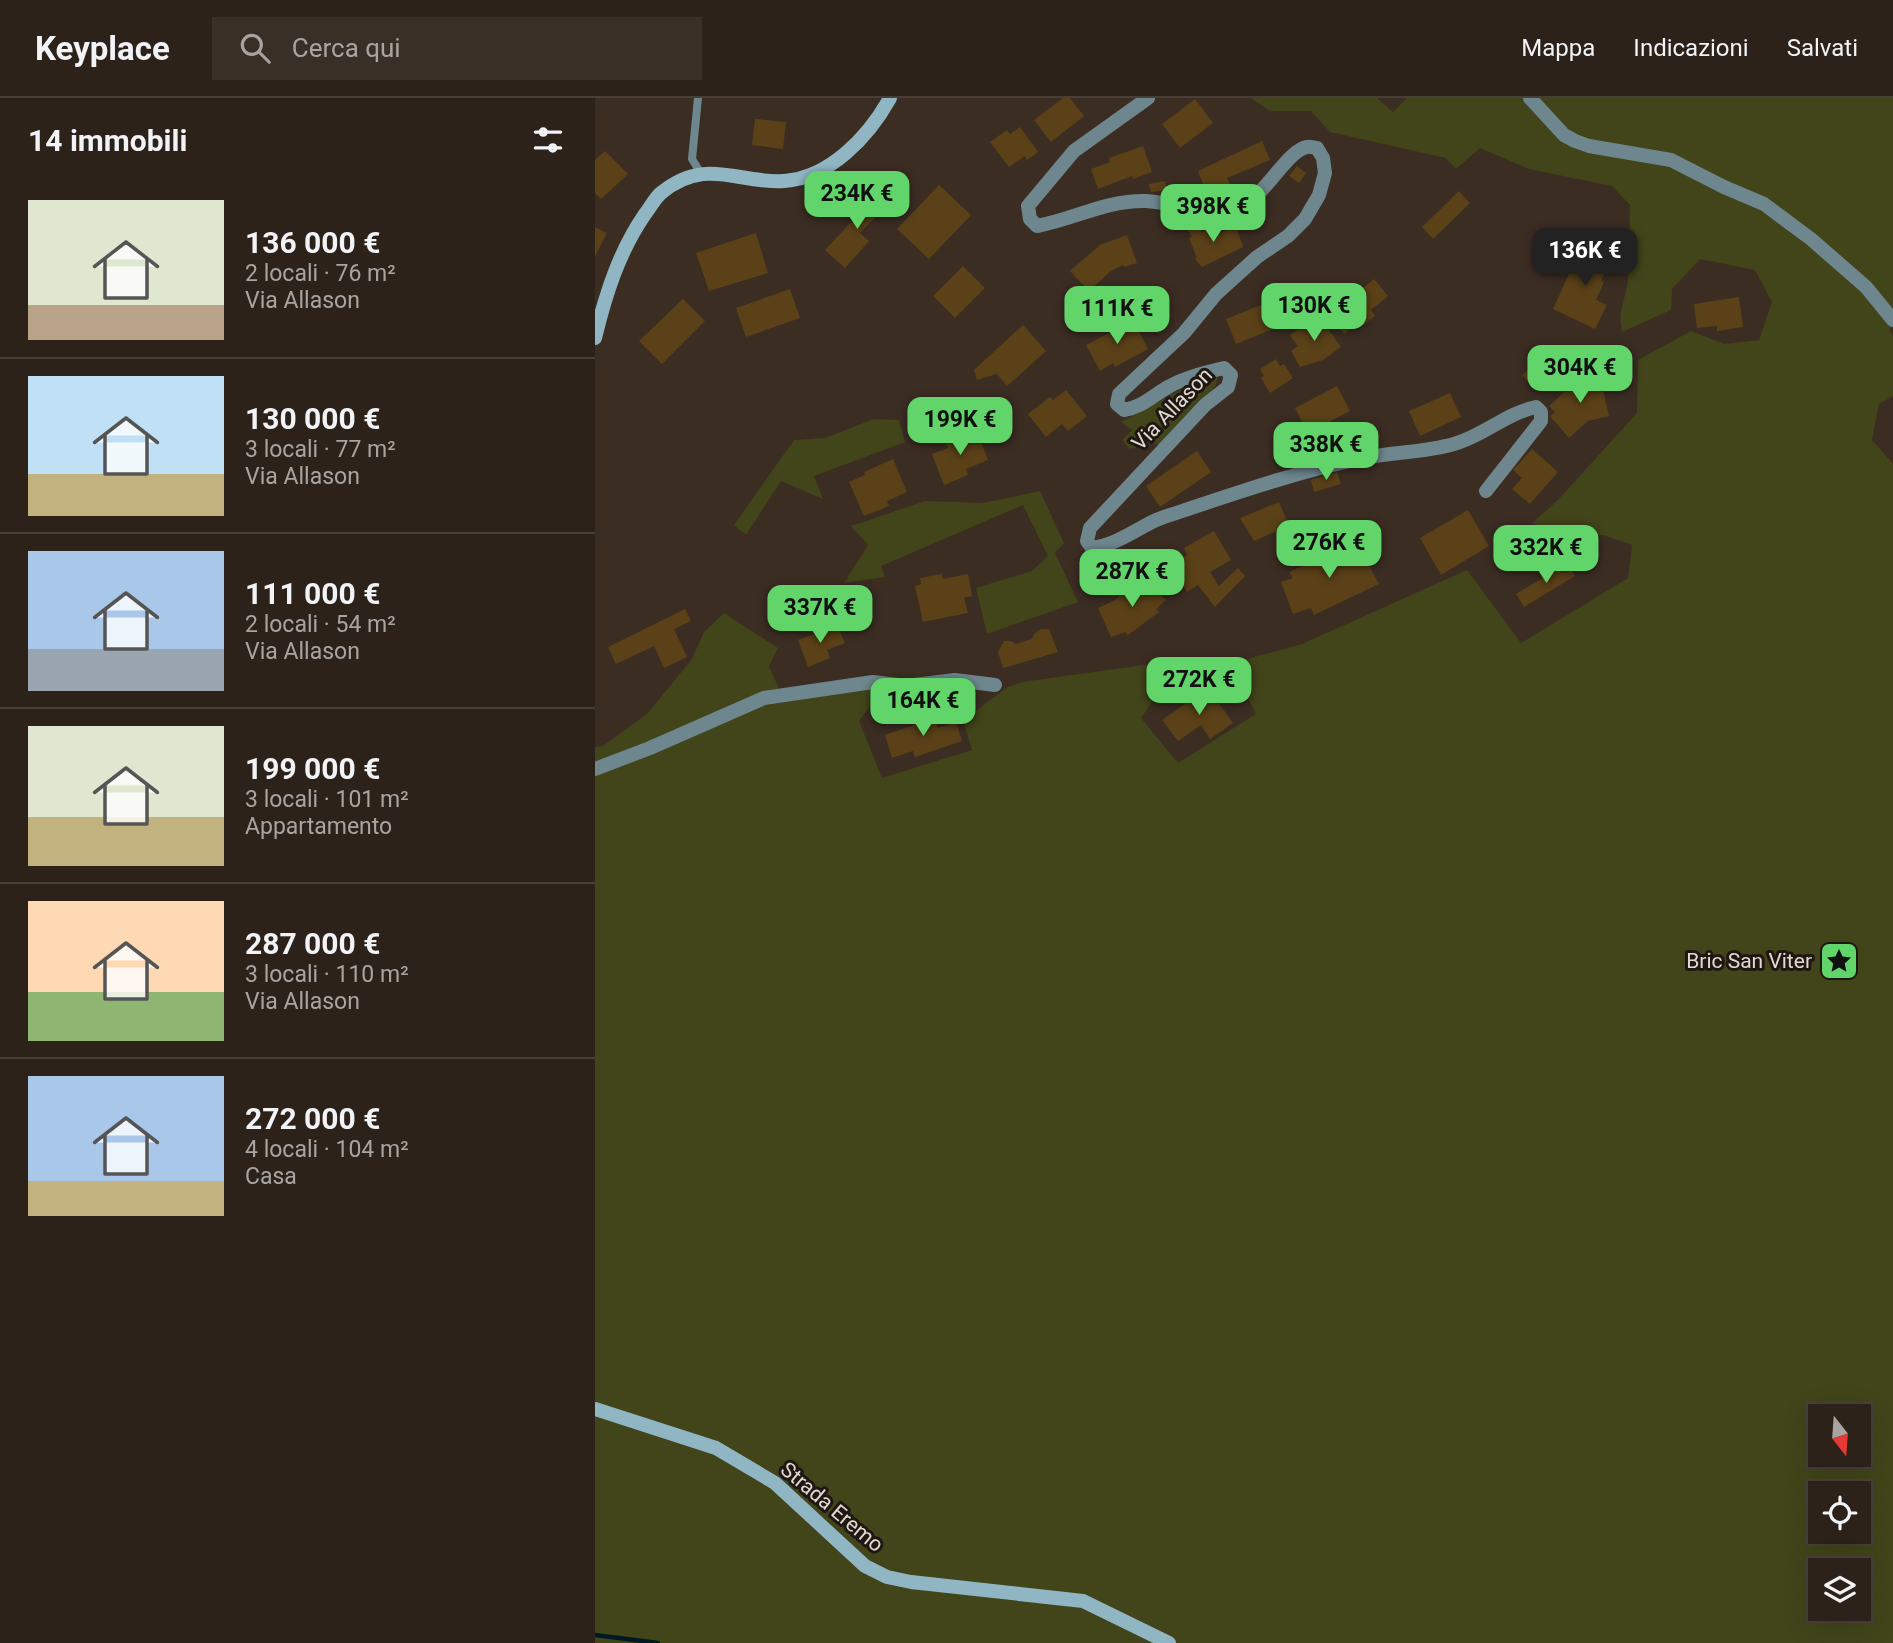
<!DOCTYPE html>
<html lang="it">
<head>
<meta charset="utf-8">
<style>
  :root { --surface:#2d221a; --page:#392f27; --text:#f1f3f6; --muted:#a7a4a2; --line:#483f39; --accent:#61d56a }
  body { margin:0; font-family:Roboto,sans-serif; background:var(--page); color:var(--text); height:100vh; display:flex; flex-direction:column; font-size:26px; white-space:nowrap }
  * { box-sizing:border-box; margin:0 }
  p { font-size:23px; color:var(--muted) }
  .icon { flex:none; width:38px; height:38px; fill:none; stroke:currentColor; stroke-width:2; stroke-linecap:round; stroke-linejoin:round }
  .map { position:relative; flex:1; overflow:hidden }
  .drawer { display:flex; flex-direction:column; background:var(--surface); width:595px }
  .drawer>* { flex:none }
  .needle { width:46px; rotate:163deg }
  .controls { position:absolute; left:1213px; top:1306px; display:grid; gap:14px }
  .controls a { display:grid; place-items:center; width:63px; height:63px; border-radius:0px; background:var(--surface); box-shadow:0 7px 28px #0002,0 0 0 2px var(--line); font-size:35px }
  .price { position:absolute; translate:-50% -60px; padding:0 16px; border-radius:14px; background:var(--accent); color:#111; font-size:23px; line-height:46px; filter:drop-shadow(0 2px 4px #0008) }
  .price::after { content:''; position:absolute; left:50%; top:42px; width:21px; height:16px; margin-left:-10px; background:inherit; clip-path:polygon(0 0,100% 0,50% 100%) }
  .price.selected { background:#222; color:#fff }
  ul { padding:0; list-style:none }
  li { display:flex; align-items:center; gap:21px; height:175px; padding:0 28px }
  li+li { border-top:2px solid var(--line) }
  li span { display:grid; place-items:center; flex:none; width:196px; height:140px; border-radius:0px; color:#555 }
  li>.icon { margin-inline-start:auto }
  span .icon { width:84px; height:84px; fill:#fffc; stroke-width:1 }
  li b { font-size:30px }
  h2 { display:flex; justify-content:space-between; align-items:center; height:84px; padding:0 28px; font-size:30px }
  header { display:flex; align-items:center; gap:42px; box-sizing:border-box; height:98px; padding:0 35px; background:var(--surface); border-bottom:2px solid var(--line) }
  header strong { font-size:33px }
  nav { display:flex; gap:38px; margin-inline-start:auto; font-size:24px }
  .search { width:490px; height:63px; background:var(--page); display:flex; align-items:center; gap:18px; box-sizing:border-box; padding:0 24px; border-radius:0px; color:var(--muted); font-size:26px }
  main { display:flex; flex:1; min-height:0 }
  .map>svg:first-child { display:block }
  .green { fill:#42441a; fill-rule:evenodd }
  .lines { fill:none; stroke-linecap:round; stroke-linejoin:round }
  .stream { stroke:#001922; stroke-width:4.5 }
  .building { fill:#5b4118 }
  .service { stroke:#6e868e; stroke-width:8 }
  .minor { stroke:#6e868e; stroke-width:14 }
  .secondary { stroke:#90b6c4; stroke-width:14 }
  .labels { text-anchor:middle; stroke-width:6; stroke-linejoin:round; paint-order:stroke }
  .street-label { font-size:21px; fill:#e2d8d2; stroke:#1e1712 }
  .poi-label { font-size:21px; fill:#e2d8d2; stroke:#1e1712; text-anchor:end }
</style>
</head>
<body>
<header>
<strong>Keyplace</strong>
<div class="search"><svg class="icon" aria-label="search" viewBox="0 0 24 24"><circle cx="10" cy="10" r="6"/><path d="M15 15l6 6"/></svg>Cerca qui</div>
<nav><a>Mappa</a><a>Indicazioni</a><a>Salvati</a></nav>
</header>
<main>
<section class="drawer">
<h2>14 immobili<svg class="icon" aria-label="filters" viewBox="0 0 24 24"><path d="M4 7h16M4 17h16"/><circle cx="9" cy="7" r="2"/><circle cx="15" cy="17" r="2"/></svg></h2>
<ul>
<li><span style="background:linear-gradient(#dfe7d0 75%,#b9a48a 0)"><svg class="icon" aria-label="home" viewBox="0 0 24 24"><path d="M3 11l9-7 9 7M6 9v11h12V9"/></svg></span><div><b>136 000 €</b><p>2 locali · 76 m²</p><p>Via Allason</p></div></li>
<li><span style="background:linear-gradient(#bfe0f5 70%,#c2b280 0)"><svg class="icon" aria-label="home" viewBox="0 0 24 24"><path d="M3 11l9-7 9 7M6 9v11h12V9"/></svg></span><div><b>130 000 €</b><p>3 locali · 77 m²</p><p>Via Allason</p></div></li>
<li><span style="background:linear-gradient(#a9c7e8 70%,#9aa5b1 0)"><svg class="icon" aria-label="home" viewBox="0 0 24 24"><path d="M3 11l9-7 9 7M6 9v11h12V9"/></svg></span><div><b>111 000 €</b><p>2 locali · 54 m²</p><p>Via Allason</p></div></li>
<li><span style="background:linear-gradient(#dfe7d0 65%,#c2b280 0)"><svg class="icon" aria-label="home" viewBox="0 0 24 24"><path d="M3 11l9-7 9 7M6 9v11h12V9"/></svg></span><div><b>199 000 €</b><p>3 locali · 101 m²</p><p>Appartamento</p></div></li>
<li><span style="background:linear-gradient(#ffd9b3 65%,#8fb573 0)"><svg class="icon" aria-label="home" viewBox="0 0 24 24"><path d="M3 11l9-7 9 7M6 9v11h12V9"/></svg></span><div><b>287 000 €</b><p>3 locali · 110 m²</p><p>Via Allason</p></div></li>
<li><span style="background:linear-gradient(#a9c7e8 75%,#c2b280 0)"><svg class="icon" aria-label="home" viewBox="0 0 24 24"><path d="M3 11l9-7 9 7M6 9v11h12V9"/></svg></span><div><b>272 000 €</b><p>4 locali · 104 m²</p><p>Casa</p></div></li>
</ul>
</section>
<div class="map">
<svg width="1298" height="1545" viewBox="0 0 1298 1545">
  <rect width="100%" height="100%" fill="#3c2d23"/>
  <!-- green -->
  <g class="green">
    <path d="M656 0H782L798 14 812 0H1298V224L1295 231 1298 239V298L1284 306 1277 342 1298 366V1545H0V649L8 648 52 616 97 561 109 534 129 515 183 550 174 568 188 600 280 589 354 586V591L275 608 264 623 287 680 377 652 368 622 413 589 427 584 585 562 546 620 583 665 661 616 635 566 707 546 872 472 926 545 1033 480 1037 447 1008 437 967 442 937 425 962 403 1042 315 1043 262 1096 233 1129 246 1164 242 1177 204 1160 172 1105 161 1077 191 1076 212 1027 234 1025 218 1033 184 1035 107 1017 88 934 71 885 50 861 71 851 60 735 34 716 13H675ZM1225 1318H1264V1356H1225ZM1225 1395H1264V1433H1225ZM1225 1472H1264V1510H1225Z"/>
    <polygon points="623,278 621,287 615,295 565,347 556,345 535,351 527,342 537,332 526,324 602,283"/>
    <polygon points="279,321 304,322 310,344 219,378 228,401 186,383 151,437 139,427 199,342 230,340"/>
    <polygon points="445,393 469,445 460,455 483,504 392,536 381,490 437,473 453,458 428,407 286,468 290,479 249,485 273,447 256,428 330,403 388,405"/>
  </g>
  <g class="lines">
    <!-- stream -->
    <polyline class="stream" points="0,1537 63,1545"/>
  </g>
  <!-- building -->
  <g class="building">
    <polygon points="468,0 475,0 489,18 456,44 439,22"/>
    <polygon points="600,1 618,25 585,50 567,26"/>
    <polygon points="160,21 191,24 188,51 157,47"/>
    <polygon points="425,29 443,54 432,62 430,58 414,69 395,44 412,32 415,36"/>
    <polygon points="667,43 675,62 632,80 635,86 612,96 603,73"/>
    <polygon points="548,48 557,74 538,81 537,78 503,91 496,71 515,64 514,60"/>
    <polygon points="10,53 33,76 6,101 0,95 0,62"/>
    <polygon points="702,68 711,75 704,85 694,78"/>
    <polygon points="570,83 572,92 556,94 554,86"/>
    <polygon points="344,87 376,117 334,161 302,131"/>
    <polygon points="287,91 298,101 265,135 274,143 250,170 230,152"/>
    <polygon points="864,93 875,105 838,141 827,129"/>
    <polygon points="601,122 608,134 612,131 616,138 641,129 648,149 607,169 600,161 602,160 594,140 597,139 590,128"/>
    <polygon points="0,129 12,135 0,158"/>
    <polygon points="161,135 173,175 114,193 101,155"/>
    <polygon points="532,137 542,165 529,169 528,167 516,173 494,193 475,173 505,147"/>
    <polygon points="995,145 1013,153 1010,159 1015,162 1006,183 1009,184 1001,202 1012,207 1000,231 958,211 981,161 986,163"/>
    <polygon points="368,168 390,190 360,220 338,198"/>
    <polygon points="779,181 793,198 776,212 780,218 767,228 764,224 749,236 734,217"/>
    <polygon points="195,191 205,220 151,239 141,210"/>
    <polygon points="1144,199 1148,229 1122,233 1122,228 1102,230 1099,206"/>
    <polygon points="88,201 110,223 67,266 44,243"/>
    <polygon points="678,202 686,221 676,225 678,231 641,246 631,221"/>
    <polygon points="723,217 746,249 728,262 705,269 696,253 703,248 695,237"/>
    <polygon points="538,222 553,251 520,269 518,265 505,273 491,247"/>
    <polygon points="428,227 451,253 412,288 402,276 382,282 379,272"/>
    <polygon points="950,249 969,269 941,293 927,277 940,265 937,261"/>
    <polygon points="681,261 685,268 689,266 698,280 675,295 666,280 669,278 665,271"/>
    <polygon points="992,274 1008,291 1014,318 993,323 974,340 955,318 960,314 954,308"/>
    <polygon points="742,288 755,313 713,335 700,310"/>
    <polygon points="471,292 492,318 473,333 467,326 451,339 433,316 455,299 458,302"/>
    <polygon points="855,295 866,319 825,338 814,313"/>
    <polygon points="381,331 393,362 371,371 373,377 349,387 337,356 353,350 350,343"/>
    <polygon points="937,351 963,374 935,406 917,391 927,380 918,372"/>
    <polygon points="602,353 616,374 565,409 551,388"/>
    <polygon points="298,361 312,394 292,403 294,408 269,418 254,384 270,377 269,374"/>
    <polygon points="742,374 746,386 719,394 716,382"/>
    <polygon points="684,404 694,428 659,443 645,420"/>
    <polygon points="873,412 894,448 846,477 825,440"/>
    <polygon points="619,433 636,462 615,474 624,488 643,470 650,478 620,509 603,487 592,494 577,467 592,457 589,450"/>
    <polygon points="761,443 784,486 719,517 716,510 698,516 686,484 698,480 694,474"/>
    <polygon points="973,465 980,478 929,509 921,496"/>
    <polygon points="347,476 348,481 373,476 377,498 369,500 373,515 328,524 320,488 326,486 325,480"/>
    <polygon points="546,479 571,502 561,511 564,514 533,537 530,534 516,539 503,510 520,502"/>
    <polygon points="90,511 96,523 79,531 92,559 69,570 59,548 21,566 13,549"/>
    <polygon points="242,527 250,545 232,552 235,560 213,569 203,542"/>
    <polygon points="446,531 454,531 463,554 408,570 403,554 409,543 416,543 421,546 437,541 439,536"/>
    <polygon points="613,590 638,625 615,641 606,627 583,643 567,622"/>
    <polygon points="339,620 343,630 361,624 367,643 320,659 318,653 297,660 290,637"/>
  </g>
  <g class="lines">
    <!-- service -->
    <polyline class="service" points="103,0 97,61 107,77"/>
    <!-- minor -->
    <g class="minor">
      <path d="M553 0 479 53 433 108 435 121 442 128C480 121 511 102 551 103 574 104 627 119 646 110 668 99 694 51 712 49 715 48 719 50 722 50L728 60 730 75 724 97 710 121 693 138 662 159 621 196 589 235 524 296 522 306 529 312C548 309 558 297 575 288 591 279 611 274 629 270L636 277 633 289 610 307 495 430 492 443 497 450C519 447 536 435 555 425 566 419 579 416 590 412 647 393 706 373 764 361 795 354 828 355 859 346 888 338 912 315 941 309L946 314V323L891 393"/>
      <polyline points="935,0 969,37 980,43 994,48 1076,62 1129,89 1169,106 1216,141 1271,189 1298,222"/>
      <polyline points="0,671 55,650 169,600 278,584 311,588 360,582 400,587"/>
    </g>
    <!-- secondary -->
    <g class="secondary">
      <path d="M0 240C11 195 24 154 50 116 55 110 60 100 66 95 111 58 143 86 189 83 235 80 274 38 295 0"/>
      <polyline points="0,1311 121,1350 180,1385 270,1468 292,1479 316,1484 488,1503 574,1545"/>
    </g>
  </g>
  <!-- icons -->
  <defs>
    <symbol id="sight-square" viewBox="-11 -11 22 22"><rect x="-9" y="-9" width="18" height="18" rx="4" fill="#61d56a" stroke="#1e1712"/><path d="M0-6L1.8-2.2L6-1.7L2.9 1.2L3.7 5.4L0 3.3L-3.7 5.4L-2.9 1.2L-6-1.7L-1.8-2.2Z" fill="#111"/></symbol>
  </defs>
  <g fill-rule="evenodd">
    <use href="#sight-square" x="1222" y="841" width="44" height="44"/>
  </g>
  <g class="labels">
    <!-- street labels -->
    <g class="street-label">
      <text transform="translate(577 311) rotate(-46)" y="7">Via Allason</text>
      <text transform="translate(237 1409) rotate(40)" y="7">Strada Eremo</text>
    </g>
    <!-- poi labels -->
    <g class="poi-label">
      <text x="1217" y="870">Bric San Viter</text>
    </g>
  </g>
</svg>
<div class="controls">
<a><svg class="needle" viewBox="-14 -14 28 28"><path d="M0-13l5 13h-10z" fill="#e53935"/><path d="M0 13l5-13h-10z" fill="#a7a4a2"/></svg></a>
<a><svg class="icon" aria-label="locate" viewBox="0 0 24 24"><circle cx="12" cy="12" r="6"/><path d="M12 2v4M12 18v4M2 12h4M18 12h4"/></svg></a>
<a><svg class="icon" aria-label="layers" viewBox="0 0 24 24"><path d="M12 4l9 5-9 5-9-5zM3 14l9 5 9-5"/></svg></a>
</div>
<b class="price" style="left:262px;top:133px">234K €</b>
<b class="price" style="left:618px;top:146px">398K €</b>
<b class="price selected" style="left:990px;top:190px">136K €</b>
<b class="price" style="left:719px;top:245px">130K €</b>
<b class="price" style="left:522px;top:248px">111K €</b>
<b class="price" style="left:985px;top:307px">304K €</b>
<b class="price" style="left:365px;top:359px">199K €</b>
<b class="price" style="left:731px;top:384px">338K €</b>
<b class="price" style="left:734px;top:482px">276K €</b>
<b class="price" style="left:951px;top:487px">332K €</b>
<b class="price" style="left:537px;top:511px">287K €</b>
<b class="price" style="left:225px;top:547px">337K €</b>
<b class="price" style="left:604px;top:619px">272K €</b>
<b class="price" style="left:328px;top:640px">164K €</b>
</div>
</main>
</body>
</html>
